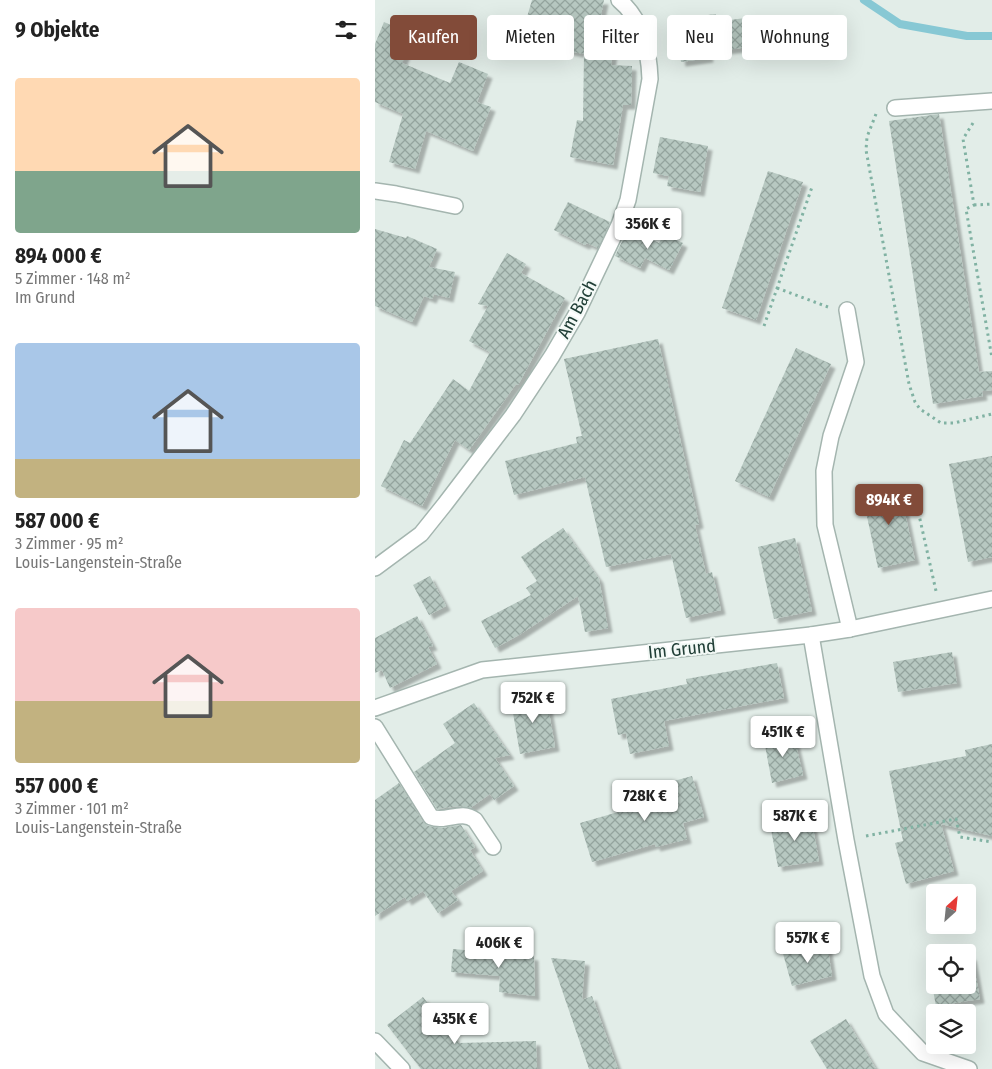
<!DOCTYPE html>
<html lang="de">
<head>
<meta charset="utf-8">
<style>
  :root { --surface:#fff; --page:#f2f2f2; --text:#222; --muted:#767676; --accent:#824b39 }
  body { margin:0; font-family:"Fira Sans Condensed",sans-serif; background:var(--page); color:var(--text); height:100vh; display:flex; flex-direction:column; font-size:19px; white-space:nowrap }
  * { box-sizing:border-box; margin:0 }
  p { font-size:16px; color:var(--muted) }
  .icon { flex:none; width:28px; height:28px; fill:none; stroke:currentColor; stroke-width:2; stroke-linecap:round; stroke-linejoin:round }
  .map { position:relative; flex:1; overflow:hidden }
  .side { display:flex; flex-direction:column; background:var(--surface); width:375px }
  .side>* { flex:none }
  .top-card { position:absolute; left:15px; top:15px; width:475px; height:45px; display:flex; gap:10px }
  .needle { width:32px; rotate:27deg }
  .controls { position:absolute; left:551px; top:884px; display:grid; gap:10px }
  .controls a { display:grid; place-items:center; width:50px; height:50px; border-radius:5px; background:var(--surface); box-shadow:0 5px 20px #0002; font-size:25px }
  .price { position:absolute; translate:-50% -42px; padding:0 11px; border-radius:5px; background:#fff; color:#222; font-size:16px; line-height:32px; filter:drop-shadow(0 1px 2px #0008) }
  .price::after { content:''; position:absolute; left:50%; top:30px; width:15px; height:11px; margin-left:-8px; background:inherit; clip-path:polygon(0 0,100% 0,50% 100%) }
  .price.selected { background:var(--accent); color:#fff }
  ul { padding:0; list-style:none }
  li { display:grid; align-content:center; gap:10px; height:265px; padding:0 15px }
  li span { display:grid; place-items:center; height:155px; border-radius:5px; color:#555 }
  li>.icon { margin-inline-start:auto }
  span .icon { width:90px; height:90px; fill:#fffc; stroke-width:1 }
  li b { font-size:21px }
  h2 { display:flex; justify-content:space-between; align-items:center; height:60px; padding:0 15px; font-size:21px }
  .tag { padding:0 18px; border-radius:5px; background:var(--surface); box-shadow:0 5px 20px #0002; font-size:18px; line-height:45px }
  .tag.selected { background:var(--accent); color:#fff }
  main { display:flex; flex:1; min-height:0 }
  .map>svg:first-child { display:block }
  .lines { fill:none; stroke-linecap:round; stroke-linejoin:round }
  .stream { stroke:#87c8d4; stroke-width:8 }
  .building { fill:url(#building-cross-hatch); filter:url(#shadow) }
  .service-casing { stroke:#a4b5af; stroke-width:18 }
  .minor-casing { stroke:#a4b5af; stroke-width:18 }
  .path { stroke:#81b2a3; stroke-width:3; stroke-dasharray:2.5 4; stroke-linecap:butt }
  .service { stroke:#fff; stroke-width:15 }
  .minor { stroke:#fff; stroke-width:15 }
  .labels { text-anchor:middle; stroke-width:4; stroke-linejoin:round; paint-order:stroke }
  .street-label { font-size:18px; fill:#213f37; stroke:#f3f9f6 }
</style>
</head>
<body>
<main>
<section class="side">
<h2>9 Objekte<svg class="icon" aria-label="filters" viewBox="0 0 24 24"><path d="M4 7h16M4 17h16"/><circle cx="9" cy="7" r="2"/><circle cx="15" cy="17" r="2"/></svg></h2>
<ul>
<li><span style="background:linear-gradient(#ffd9b3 60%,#7fa58c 0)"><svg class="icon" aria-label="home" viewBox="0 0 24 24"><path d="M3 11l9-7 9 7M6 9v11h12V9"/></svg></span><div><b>894 000 €</b><p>5 Zimmer · 148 m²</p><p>Im Grund</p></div></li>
<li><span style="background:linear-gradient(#a9c7e8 75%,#c2b280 0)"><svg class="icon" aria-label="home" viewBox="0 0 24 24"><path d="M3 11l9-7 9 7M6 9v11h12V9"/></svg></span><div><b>587 000 €</b><p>3 Zimmer · 95 m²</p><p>Louis-Langenstein-Straße</p></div></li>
<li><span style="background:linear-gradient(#f6c9c9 60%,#c2b280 0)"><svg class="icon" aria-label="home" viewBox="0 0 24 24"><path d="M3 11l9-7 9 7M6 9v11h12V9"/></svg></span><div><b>557 000 €</b><p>3 Zimmer · 101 m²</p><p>Louis-Langenstein-Straße</p></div></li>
</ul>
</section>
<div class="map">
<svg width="617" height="1069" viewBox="0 0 617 1069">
  <defs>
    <pattern id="building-cross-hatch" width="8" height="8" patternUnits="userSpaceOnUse" patternTransform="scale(1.25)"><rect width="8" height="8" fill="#b7c8c1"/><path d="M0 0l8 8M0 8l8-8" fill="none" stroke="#94a49e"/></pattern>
    <filter id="shadow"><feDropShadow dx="4.5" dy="4.5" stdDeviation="1" flood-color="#0004"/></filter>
  </defs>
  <rect width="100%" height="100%" fill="#e2ede8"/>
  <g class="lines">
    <!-- stream -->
    <polyline class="stream" points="489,0 525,24 592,36 617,36"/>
  </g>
  <!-- building -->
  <g class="building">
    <polygon points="157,0 229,0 223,30 241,32 236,65 257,66 256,105 248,105 238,165 195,157 202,120 208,121 209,54 145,41"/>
    <polygon points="341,14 341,22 370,18 374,47 333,52 334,58 306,62 301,19"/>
    <polygon points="9,22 38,35 27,63 75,83 84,62 113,74 102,102 116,107 98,151 51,131 40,169 14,162 28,114 0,102 0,44"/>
    <polygon points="564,114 604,372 617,371 617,390 607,391 608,396 558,404 514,121"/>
    <polygon points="285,137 333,146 325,192 292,186 294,176 278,173"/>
    <polygon points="393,171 428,182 381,320 347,308"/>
    <polygon points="193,202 235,222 223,248 212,243 210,245 179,230"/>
    <polygon points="0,229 31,238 32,236 62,249 54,267 80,272 74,298 59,294 57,299 49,296 37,322 0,306"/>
    <polygon points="257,230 284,243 289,234 308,243 294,270 270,258 265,268 240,256 252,231 256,233"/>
    <polygon points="132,253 151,264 146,273 190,298 143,385 141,384 94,450 80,440 47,506 6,486 29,440 35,443 78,379 94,391 115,352 94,341 113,306 103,304"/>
    <polygon points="283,339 324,524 320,525 331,574 337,572 346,610 311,618 296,554 231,567 210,477 139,495 130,461 202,443 201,437 207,436 189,359"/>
    <polygon points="421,348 456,364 394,497 360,481"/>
    <polygon points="617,456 617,557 593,562 574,464"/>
    <polygon points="524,485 540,560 503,568 487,493"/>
    <polygon points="188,528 224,579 233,628 210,632 203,596 144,635 120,648 106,621 156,595 151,588 162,581 146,557"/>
    <polygon points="420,538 437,611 399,619 383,547"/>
    <polygon points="55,576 71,606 54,615 38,585"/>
    <polygon points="42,616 58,646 53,647 62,664 15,688 7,670 0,673 0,638"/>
    <polygon points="577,652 582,683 523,692 518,662"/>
    <polygon points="402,663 409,698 289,721 294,746 255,754 251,733 243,735 236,699 312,684 311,679"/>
    <polygon points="171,695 180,747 145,754 136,701"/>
    <polygon points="99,703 135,755 120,758 139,786 119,800 115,794 95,808 84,806 62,809 39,772 80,743 68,724"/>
    <polygon points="418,733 428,775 397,783 389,740"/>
    <polygon points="617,744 617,836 566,824 579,871 531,884 520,843 528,841 514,771 591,756 590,750"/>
    <polygon points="317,776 329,817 308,823 312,839 281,847 280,844 217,862 205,823 278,802 274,788"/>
    <polygon points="24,783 48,822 53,826 67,828 86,825 100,847 95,850 108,871 76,891 83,900 63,913 48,891 32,901 30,897 0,916 0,800"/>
    <polygon points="436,817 444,861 403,867 395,824"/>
    <polygon points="452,943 457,976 417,986 407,950"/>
    <polygon points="78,949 159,956 160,996 124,992 125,976 76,972"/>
    <polygon points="592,956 597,956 605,999 561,1006 554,969 560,966 560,985 592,985"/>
    <polygon points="176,958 210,961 207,1000 217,996 243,1069 214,1069"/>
    <polygon points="48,997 84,1043 161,1041 162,1069 46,1069 12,1025"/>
    <polygon points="471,1019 501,1069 452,1069 435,1041"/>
  </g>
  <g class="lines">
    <defs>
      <g id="service">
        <polyline points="520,108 617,101"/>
        <polyline points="472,310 481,362 456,436 449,471 450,525 475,629"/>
        <path d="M0 727 56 817C71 823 86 809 100 820L118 847"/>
      </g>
      <g id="minor">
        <polyline points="0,191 21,194 80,206"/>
        <path d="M0 568 46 534 70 504 138 415 177 356 202 313 244 225 253 200 275 79C274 50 267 19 244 0"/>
        <polyline points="436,635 471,840 497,976 511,1014 548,1053 594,1069"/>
        <polyline points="0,708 107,670 436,635 475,629 617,599"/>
        <polyline points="0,1041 27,1069"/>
      </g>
    </defs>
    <!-- service casing -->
    <use href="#service" class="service-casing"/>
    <!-- minor casing -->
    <use href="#minor" class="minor-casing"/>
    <!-- path -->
    <g class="path">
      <polyline points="501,114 492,137 491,150 534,384 540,402 545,409 566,423 579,423 617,414"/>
      <polyline points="598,123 588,139 599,205 591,209 617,358"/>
      <polyline points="599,205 617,204"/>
      <polyline points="402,288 453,307"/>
      <polyline points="389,326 437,187"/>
      <polyline points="542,506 561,591"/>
      <polyline points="491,836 581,819 585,837 617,842"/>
    </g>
    <!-- service -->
    <use href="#service" class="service"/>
    <!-- minor -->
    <use href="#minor" class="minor"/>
  </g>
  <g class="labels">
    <!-- street labels -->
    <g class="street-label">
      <text transform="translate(202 309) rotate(-62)" y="6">Am Bach</text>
      <text transform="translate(307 649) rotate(-6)" y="6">Im Grund</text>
    </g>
  </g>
</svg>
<div class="controls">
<a><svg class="needle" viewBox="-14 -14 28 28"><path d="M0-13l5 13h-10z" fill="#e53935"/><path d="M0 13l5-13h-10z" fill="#767676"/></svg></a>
<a><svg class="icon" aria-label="locate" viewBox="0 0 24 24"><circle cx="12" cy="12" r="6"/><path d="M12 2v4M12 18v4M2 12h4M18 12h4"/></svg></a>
<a><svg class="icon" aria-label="layers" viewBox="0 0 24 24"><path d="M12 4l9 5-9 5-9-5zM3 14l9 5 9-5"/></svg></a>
</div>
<b class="price" style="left:273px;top:250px">356K €</b>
<b class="price selected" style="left:514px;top:526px">894K €</b>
<b class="price" style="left:158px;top:724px">752K €</b>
<b class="price" style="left:408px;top:758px">451K €</b>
<b class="price" style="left:270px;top:822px">728K €</b>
<b class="price" style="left:420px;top:842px">587K €</b>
<b class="price" style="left:433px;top:964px">557K €</b>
<b class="price" style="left:124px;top:969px">406K €</b>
<b class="price" style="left:80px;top:1045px">435K €</b>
<div class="top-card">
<a class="tag selected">Kaufen</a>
<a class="tag">Mieten</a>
<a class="tag">Filter</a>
<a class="tag">Neu</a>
<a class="tag">Wohnung</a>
</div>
</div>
</main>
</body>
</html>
